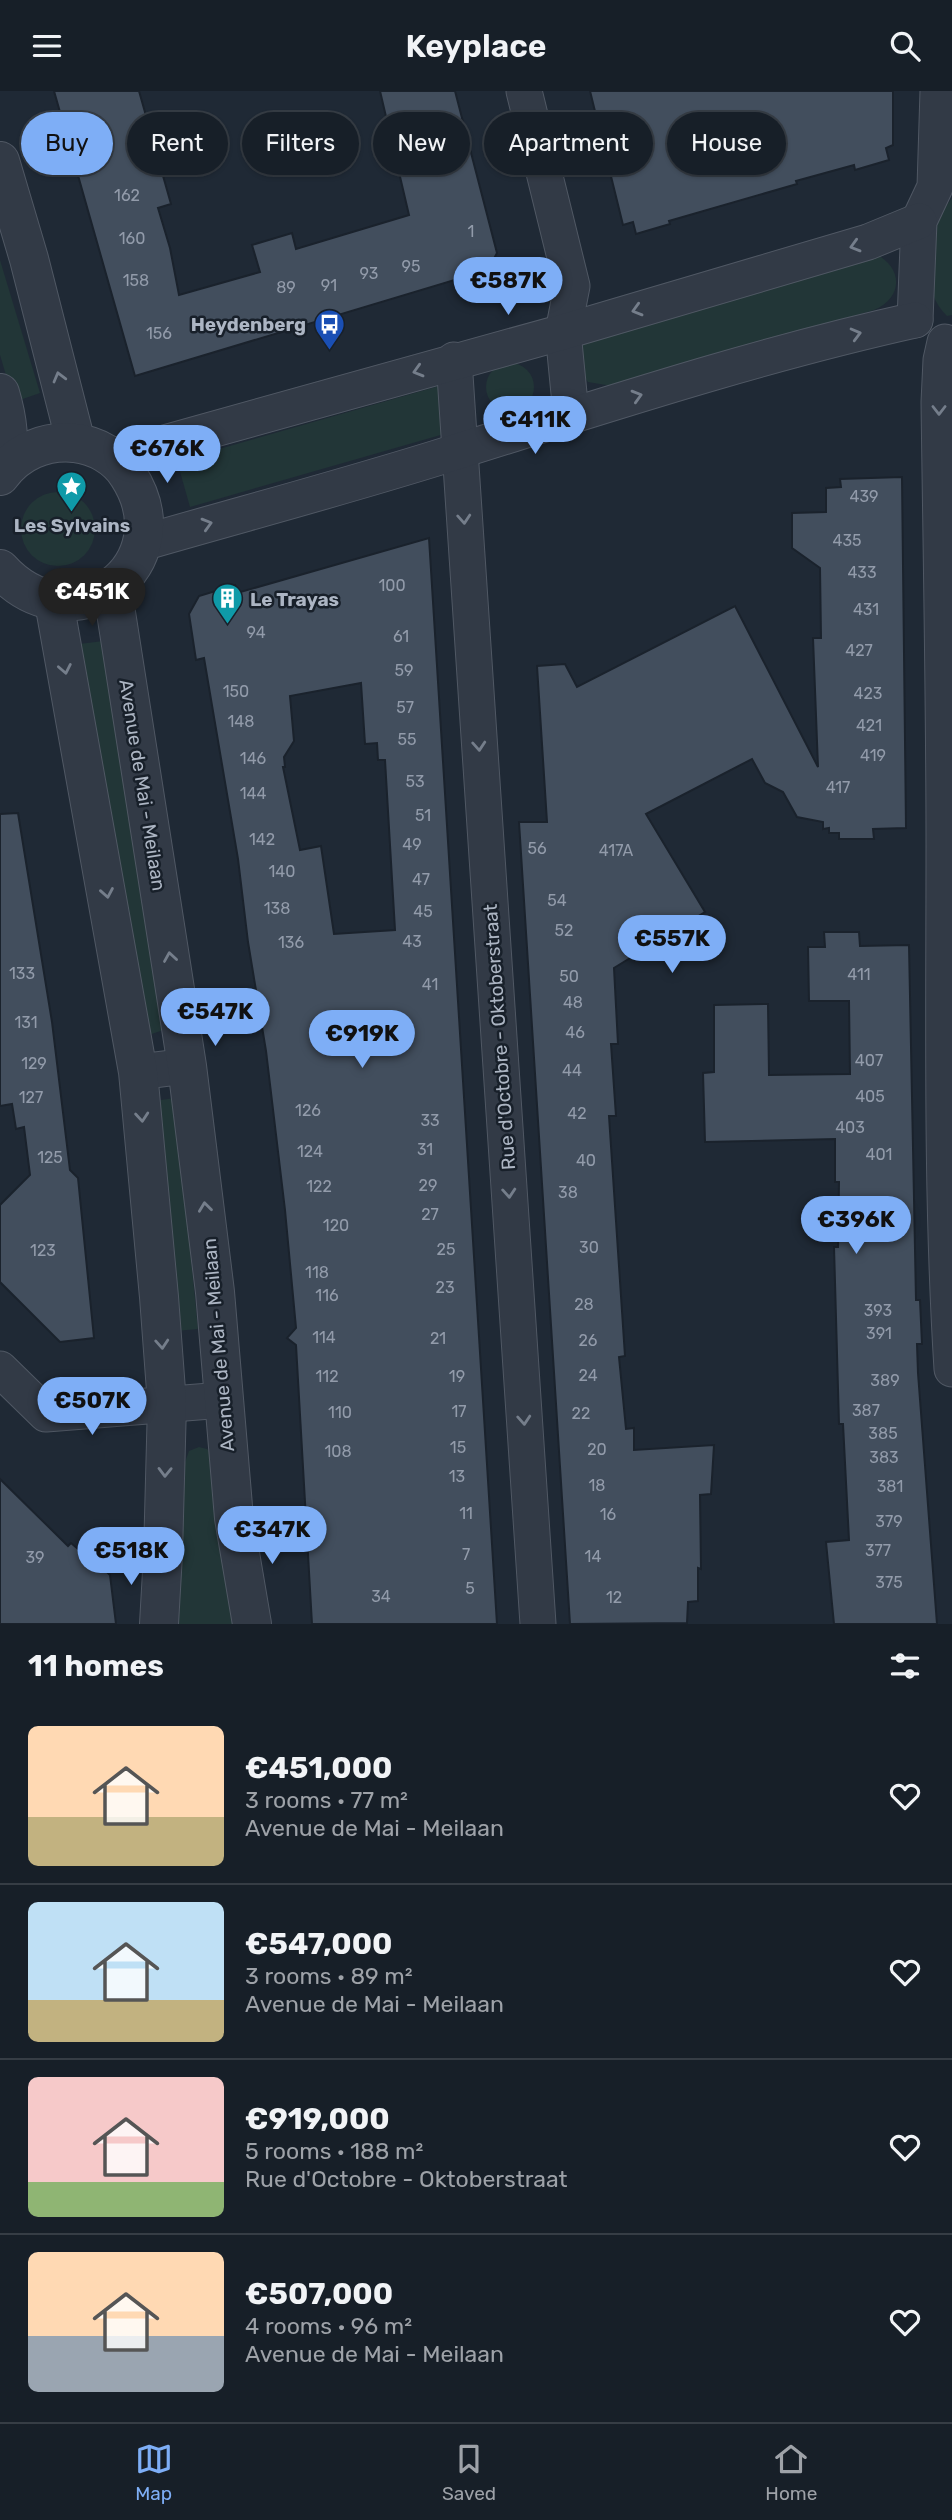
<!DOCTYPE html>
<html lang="en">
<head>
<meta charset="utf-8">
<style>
  :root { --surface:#171f28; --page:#202730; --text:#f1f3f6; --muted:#9ea2a8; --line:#363d45; --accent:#7eaef6 }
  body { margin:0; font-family:Rubik,sans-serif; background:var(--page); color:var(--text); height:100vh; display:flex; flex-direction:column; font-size:26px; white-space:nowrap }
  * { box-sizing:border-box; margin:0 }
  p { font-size:23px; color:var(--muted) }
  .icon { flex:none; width:38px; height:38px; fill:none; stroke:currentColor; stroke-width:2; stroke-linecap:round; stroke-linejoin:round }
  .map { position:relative; height:1533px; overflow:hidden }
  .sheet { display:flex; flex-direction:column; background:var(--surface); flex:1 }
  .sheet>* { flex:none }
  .top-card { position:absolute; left:21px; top:21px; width:910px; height:63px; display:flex; gap:14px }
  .price { position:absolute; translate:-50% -60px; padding:0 16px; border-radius:24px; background:var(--accent); color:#111; font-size:23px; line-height:46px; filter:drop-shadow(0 2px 4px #0008) }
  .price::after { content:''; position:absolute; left:50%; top:42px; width:21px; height:16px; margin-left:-10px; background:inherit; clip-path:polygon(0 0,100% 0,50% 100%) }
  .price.current { background:#222; color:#fff }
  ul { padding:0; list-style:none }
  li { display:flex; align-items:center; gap:21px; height:175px; padding:0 28px }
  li+li { border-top:2px solid var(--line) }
  li span { display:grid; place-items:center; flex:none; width:196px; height:140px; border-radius:10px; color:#555 }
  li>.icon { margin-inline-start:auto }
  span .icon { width:84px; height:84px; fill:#fffc; stroke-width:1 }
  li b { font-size:30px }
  h2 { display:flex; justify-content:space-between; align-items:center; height:84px; padding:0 28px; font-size:30px }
  .tag { padding:0 24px; border-radius:32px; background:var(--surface); box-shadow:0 2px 5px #0004,0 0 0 2px var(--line); font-size:24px; line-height:63px }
  .tag.current { background:var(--accent); color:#111 }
  header { display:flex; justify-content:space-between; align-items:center; height:91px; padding:0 28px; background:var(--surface); font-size:32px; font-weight:600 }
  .tabs { display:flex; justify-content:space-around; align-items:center; height:98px; border-top:2px solid var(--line); background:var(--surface); font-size:19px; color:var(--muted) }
  .tabs a { display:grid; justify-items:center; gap:4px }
  .tabs .current { color:var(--accent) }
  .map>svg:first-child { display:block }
  .green { fill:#223637 }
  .building { fill:#424e5d; stroke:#1a222c; stroke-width:2; fill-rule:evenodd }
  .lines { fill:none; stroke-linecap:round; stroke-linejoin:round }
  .minor-casing { stroke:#505864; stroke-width:37 }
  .tertiary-casing { stroke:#505864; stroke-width:40 }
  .minor { stroke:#323a46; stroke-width:35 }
  .tertiary { stroke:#323a46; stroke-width:38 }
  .oneway { stroke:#757e8b }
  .labels { text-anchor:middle; stroke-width:5; stroke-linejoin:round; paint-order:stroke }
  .number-label { font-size:16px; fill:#929baa }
  .poi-label { font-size:19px; font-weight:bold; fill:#acb5c3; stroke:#18202a; text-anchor:end }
  .street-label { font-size:19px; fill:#acb5c3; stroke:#18202a }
</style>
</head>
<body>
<header><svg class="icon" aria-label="menu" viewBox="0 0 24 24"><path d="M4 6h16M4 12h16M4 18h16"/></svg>Keyplace<svg class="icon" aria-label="search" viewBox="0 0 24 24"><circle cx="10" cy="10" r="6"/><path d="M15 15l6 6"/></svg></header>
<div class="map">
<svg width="952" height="1533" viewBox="0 0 952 1533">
  <rect width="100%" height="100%" fill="#1f2935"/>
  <!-- green -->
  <g class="green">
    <path d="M952 107V224L947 225C916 195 928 139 952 107Z"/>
    <path d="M874 162C903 176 904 206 874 219L612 295 588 291C577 276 577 267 584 250Z"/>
    <polygon points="0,169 40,302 14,311 0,264"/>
    <circle cx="510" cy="296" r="24"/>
    <polygon points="439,295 451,341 190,416 177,370"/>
    <circle cx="58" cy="438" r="37"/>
    <polygon points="112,549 169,937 143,946 79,553"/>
    <polygon points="175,1007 198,1238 176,1240 154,1010"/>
    <polygon points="199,1356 207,1358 212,1363 240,1533 170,1533 184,1374 189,1360"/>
  </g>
  <!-- building -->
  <g class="building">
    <polygon points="54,0 139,0 171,113 158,117 170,157 179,204 260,181 252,154 292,142 296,158 409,124 380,0 455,0 497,162 488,179 135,285"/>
    <polygon points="590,0 893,0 893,54 886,57 889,69 855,79 854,74 796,90 797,93 669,130 670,133 636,143 633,131 623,134"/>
    <polygon points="902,386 906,737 873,738 874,748 839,748 839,742 829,742 829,737 823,738 823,731 797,726 783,701 765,692 752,668 646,723 705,821 614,877 618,953 611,953 616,1025 609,1025 625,1265 619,1266 626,1338 634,1337 634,1359 714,1354 711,1403 700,1404 701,1478 698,1477 698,1510 688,1511 687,1532 570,1533 519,731 547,731 537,575 565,573 577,596 735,515 818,676 813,547 821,547 820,477 792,457 792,422 826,421 826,397 841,396 840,388"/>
    <path d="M429 447 497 1533H312L296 1254 287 1247 296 1237 285 1119 266 960 248 851 238 768 204 567 196 569 189 523 199 505 235 494 237 502ZM361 592 365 653 377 652 378 669H385L395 839 334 843 321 755 300 759 283 676H285L284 666 294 650 290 605Z"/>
    <polygon points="18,722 52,931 70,1079 78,1087 94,1247 60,1251 0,1191 0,1114 30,1084 24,1036 16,1038 12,1013 0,1015 0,723"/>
    <polygon points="824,841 859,841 860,855 909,854 916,1209 920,1209 922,1253 917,1253 918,1282 937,1533 834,1533 826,1451 849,1449 843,1333 839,1333 834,1156 838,1156 839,1091 835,1091 835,1048 705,1051 703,982 714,981 714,914 768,913 769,984 850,983 849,910 809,910 808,856 825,856"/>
    <polygon points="0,1388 68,1455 71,1452 85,1464 87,1462 110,1484 116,1533 0,1533"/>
  </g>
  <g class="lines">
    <defs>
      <g id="minor">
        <polyline points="524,0 572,195 563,241 571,323"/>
        <polyline points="915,229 919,130 935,96 938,0"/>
        <path d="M945 251 941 269 939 311C941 459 944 607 944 755 944 930 941 1104 952 1278"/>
        <polyline points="454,269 538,1533"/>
        <polyline points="110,365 132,361 563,241 868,151 919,130"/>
        <path d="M142 452C249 421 356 393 462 359 612 312 762 263 915 229"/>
        <polyline points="138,981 187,975"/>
        <polyline points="0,1278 46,1323 223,1309"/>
      </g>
      <g id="tertiary">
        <polyline points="0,70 29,168 76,352"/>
        <path d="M0 302C8 329 10 349 6 377"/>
        <path d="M0 385C17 361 45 349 75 352 95 354 117 366 128 384 186 473 73 559 0 478"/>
        <polyline points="112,496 187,975 215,1201 234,1427 252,1533"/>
        <polyline points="54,511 138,981 159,1206 167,1313 163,1463 159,1533"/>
      </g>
    </defs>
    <!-- minor casing -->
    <use href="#minor" class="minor-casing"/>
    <!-- tertiary casing -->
    <use href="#tertiary" class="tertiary-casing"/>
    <!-- minor -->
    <use href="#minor" class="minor"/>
    <!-- tertiary -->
    <use href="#tertiary" class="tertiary"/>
  </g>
  <!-- one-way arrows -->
  <defs><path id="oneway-chevron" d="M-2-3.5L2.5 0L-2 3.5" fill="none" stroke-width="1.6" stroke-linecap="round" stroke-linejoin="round" transform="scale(1.75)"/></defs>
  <g class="oneway">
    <use href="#oneway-chevron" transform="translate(855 155) rotate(164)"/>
    <use href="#oneway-chevron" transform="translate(637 219) rotate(164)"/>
    <use href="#oneway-chevron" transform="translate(856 243) rotate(-15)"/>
    <use href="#oneway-chevron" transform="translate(418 280) rotate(164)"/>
    <use href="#oneway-chevron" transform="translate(59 286) rotate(-105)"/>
    <use href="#oneway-chevron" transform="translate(637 305) rotate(-16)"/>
    <use href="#oneway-chevron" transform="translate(939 319) rotate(90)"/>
    <use href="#oneway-chevron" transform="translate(464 428) rotate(86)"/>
    <use href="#oneway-chevron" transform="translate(207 433) rotate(-16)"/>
    <use href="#oneway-chevron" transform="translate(65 578) rotate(79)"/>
    <use href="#oneway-chevron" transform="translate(479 655) rotate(86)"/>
    <use href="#oneway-chevron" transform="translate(107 802) rotate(80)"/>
    <use href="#oneway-chevron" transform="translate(170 866) rotate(-99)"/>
    <use href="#oneway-chevron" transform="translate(142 1026) rotate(85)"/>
    <use href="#oneway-chevron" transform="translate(509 1102) rotate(86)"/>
    <use href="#oneway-chevron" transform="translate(205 1116) rotate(-97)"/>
    <use href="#oneway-chevron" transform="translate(162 1253) rotate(86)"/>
    <use href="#oneway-chevron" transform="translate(524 1329) rotate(86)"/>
    <use href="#oneway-chevron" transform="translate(165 1381) rotate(91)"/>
  </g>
  <!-- icons -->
  <defs>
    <symbol id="bus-pin" viewBox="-11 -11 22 30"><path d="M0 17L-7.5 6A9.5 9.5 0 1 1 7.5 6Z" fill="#1a4fb4" stroke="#18202a"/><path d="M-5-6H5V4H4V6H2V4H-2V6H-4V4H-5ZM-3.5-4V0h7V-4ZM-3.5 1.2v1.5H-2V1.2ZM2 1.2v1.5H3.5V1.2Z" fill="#fff"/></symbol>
    <symbol id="sight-pin" viewBox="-11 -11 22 30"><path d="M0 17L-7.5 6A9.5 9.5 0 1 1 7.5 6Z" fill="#0f9aa8" stroke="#18202a"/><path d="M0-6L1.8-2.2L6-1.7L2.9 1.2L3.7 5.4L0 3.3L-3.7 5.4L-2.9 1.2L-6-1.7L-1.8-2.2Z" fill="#fff"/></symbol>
    <symbol id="building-pin" viewBox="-11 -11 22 30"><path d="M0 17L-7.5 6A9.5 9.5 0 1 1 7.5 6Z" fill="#0f9aa8" stroke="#18202a"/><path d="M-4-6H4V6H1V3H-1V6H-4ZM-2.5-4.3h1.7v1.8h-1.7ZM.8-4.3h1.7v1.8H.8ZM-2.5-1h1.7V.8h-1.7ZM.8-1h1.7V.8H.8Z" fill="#fff"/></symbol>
  </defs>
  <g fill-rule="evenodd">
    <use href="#bus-pin" x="312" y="216" width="35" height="47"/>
    <use href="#sight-pin" x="54" y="378" width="35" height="47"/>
    <use href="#building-pin" x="210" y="490" width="35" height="47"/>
  </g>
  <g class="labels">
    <!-- number labels -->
    <g class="number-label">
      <text x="127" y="110">162</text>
      <text x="471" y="146">1</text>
      <text x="132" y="153">160</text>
      <text x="411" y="181">95</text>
      <text x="369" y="188">93</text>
      <text x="136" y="195">158</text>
      <text x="329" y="200">91</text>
      <text x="286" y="202">89</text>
      <text x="159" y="248">156</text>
      <text x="864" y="411">439</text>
      <text x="847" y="455">435</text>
      <text x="862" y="487">433</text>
      <text x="392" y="500">100</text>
      <text x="866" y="524">431</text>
      <text x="256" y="547">94</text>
      <text x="401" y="551">61</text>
      <text x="859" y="565">427</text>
      <text x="404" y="585">59</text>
      <text x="236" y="606">150</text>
      <text x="868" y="608">423</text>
      <text x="405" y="622">57</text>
      <text x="241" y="636">148</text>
      <text x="869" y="640">421</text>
      <text x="407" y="654">55</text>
      <text x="873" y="670">419</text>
      <text x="253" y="673">146</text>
      <text x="415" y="696">53</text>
      <text x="838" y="702">417</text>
      <text x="253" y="708">144</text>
      <text x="423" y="730">51</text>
      <text x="262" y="754">142</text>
      <text x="412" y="759">49</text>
      <text x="537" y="763">56</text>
      <text x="616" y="765">417A</text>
      <text x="282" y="786">140</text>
      <text x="421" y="794">47</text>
      <text x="557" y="815">54</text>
      <text x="277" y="823">138</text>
      <text x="423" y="826">45</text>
      <text x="564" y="845">52</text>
      <text x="412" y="856">43</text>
      <text x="291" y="857">136</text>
      <text x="22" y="888">133</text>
      <text x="859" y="889">411</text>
      <text x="569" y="891">50</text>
      <text x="430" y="899">41</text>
      <text x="573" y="917">48</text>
      <text x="26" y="937">131</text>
      <text x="575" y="947">46</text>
      <text x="869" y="975">407</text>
      <text x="34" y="978">129</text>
      <text x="572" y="985">44</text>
      <text x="870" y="1011">405</text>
      <text x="31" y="1012">127</text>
      <text x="308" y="1025">126</text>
      <text x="577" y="1028">42</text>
      <text x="430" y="1035">33</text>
      <text x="850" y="1042">403</text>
      <text x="425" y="1064">31</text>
      <text x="310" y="1066">124</text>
      <text x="879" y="1069">401</text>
      <text x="50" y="1072">125</text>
      <text x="586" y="1075">40</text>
      <text x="428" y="1100">29</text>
      <text x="319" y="1101">122</text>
      <text x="568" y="1107">38</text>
      <text x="430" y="1129">27</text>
      <text x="336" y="1140">120</text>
      <text x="589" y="1162">30</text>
      <text x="446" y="1164">25</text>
      <text x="43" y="1165">123</text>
      <text x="317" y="1187">118</text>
      <text x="445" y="1202">23</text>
      <text x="327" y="1210">116</text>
      <text x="584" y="1219">28</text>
      <text x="878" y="1225">393</text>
      <text x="879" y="1248">391</text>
      <text x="324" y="1252">114</text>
      <text x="438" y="1253">21</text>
      <text x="588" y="1255">26</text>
      <text x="588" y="1290">24</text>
      <text x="327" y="1291">112</text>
      <text x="457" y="1291">19</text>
      <text x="885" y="1295">389</text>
      <text x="866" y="1325">387</text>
      <text x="459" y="1326">17</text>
      <text x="340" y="1327">110</text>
      <text x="581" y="1328">22</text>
      <text x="883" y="1348">385</text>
      <text x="458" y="1362">15</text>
      <text x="597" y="1364">20</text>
      <text x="338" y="1366">108</text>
      <text x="884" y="1372">383</text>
      <text x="457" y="1391">13</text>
      <text x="597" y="1400">18</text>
      <text x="890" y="1401">381</text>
      <text x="466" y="1428">11</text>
      <text x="608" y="1429">16</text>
      <text x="889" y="1436">379</text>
      <text x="878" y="1465">377</text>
      <text x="466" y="1469">7</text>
      <text x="593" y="1471">14</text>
      <text x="35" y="1472">39</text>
      <text x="889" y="1497">375</text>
      <text x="470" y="1503">5</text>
      <text x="381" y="1511">34</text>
      <text x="614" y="1512">12</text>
    </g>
    <!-- poi labels -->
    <g class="poi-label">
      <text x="306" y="240">Heydenberg</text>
      <text x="72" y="441" text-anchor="middle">Les Sylvains</text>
      <text x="250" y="515" text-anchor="start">Le Trayas</text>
    </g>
    <!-- street labels -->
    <g class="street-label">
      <text transform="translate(143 694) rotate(81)" y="7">Avenue de Mai - Meilaan</text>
      <text transform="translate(499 946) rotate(-94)" y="7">Rue d'Octobre - Oktoberstraat</text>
      <text transform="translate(218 1254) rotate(-95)" y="7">Avenue de Mai - Meilaan</text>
    </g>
  </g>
</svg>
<b class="price" style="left:508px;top:226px">€587K</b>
<b class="price" style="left:535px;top:365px">€411K</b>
<b class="price" style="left:167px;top:394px">€676K</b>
<b class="price current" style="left:92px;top:537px">€451K</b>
<b class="price" style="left:672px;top:884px">€557K</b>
<b class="price" style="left:215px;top:957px">€547K</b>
<b class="price" style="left:362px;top:979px">€919K</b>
<b class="price" style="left:856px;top:1165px">€396K</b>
<b class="price" style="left:92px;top:1346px">€507K</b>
<b class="price" style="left:272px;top:1475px">€347K</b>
<b class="price" style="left:131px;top:1496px">€518K</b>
<div class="top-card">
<a class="tag current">Buy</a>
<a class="tag">Rent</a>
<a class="tag">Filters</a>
<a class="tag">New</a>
<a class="tag">Apartment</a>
<a class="tag">House</a>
</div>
</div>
<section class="sheet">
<h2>11 homes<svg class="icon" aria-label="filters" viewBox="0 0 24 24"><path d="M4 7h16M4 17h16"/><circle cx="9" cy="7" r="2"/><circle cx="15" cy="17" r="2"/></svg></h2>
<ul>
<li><span style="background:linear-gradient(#ffd9b3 65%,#c2b280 0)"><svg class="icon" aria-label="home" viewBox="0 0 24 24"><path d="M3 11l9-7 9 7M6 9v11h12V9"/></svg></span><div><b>€451,000</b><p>3 rooms · 77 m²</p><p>Avenue de Mai - Meilaan</p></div><svg class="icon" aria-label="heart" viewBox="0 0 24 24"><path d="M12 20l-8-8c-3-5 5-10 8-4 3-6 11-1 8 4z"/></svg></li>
<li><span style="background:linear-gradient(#bfe0f5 70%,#c2b280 0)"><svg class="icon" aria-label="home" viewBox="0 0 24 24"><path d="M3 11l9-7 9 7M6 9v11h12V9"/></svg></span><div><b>€547,000</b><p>3 rooms · 89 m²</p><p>Avenue de Mai - Meilaan</p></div><svg class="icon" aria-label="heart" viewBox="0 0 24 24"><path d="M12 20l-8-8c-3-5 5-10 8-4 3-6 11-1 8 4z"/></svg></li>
<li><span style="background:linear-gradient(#f6c9c9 75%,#8fb573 0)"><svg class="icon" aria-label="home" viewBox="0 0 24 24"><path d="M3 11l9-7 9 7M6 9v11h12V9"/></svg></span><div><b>€919,000</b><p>5 rooms · 188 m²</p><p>Rue d'Octobre - Oktoberstraat</p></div><svg class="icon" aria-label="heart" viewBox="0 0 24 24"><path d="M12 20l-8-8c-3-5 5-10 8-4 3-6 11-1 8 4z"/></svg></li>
<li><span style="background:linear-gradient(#ffd9b3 60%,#9aa5b1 0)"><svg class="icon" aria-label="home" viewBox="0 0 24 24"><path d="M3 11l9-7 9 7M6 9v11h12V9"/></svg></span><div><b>€507,000</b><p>4 rooms · 96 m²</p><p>Avenue de Mai - Meilaan</p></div><svg class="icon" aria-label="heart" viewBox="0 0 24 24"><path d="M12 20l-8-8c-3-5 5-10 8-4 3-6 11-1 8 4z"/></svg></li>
</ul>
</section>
<nav class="tabs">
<a class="current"><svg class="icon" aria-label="map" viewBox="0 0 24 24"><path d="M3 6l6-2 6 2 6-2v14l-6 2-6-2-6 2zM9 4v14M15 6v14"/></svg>Map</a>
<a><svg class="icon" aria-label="saved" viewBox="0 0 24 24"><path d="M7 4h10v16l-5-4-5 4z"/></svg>Saved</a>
<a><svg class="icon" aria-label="home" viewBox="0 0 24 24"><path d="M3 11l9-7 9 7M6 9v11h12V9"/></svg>Home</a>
</nav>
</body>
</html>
